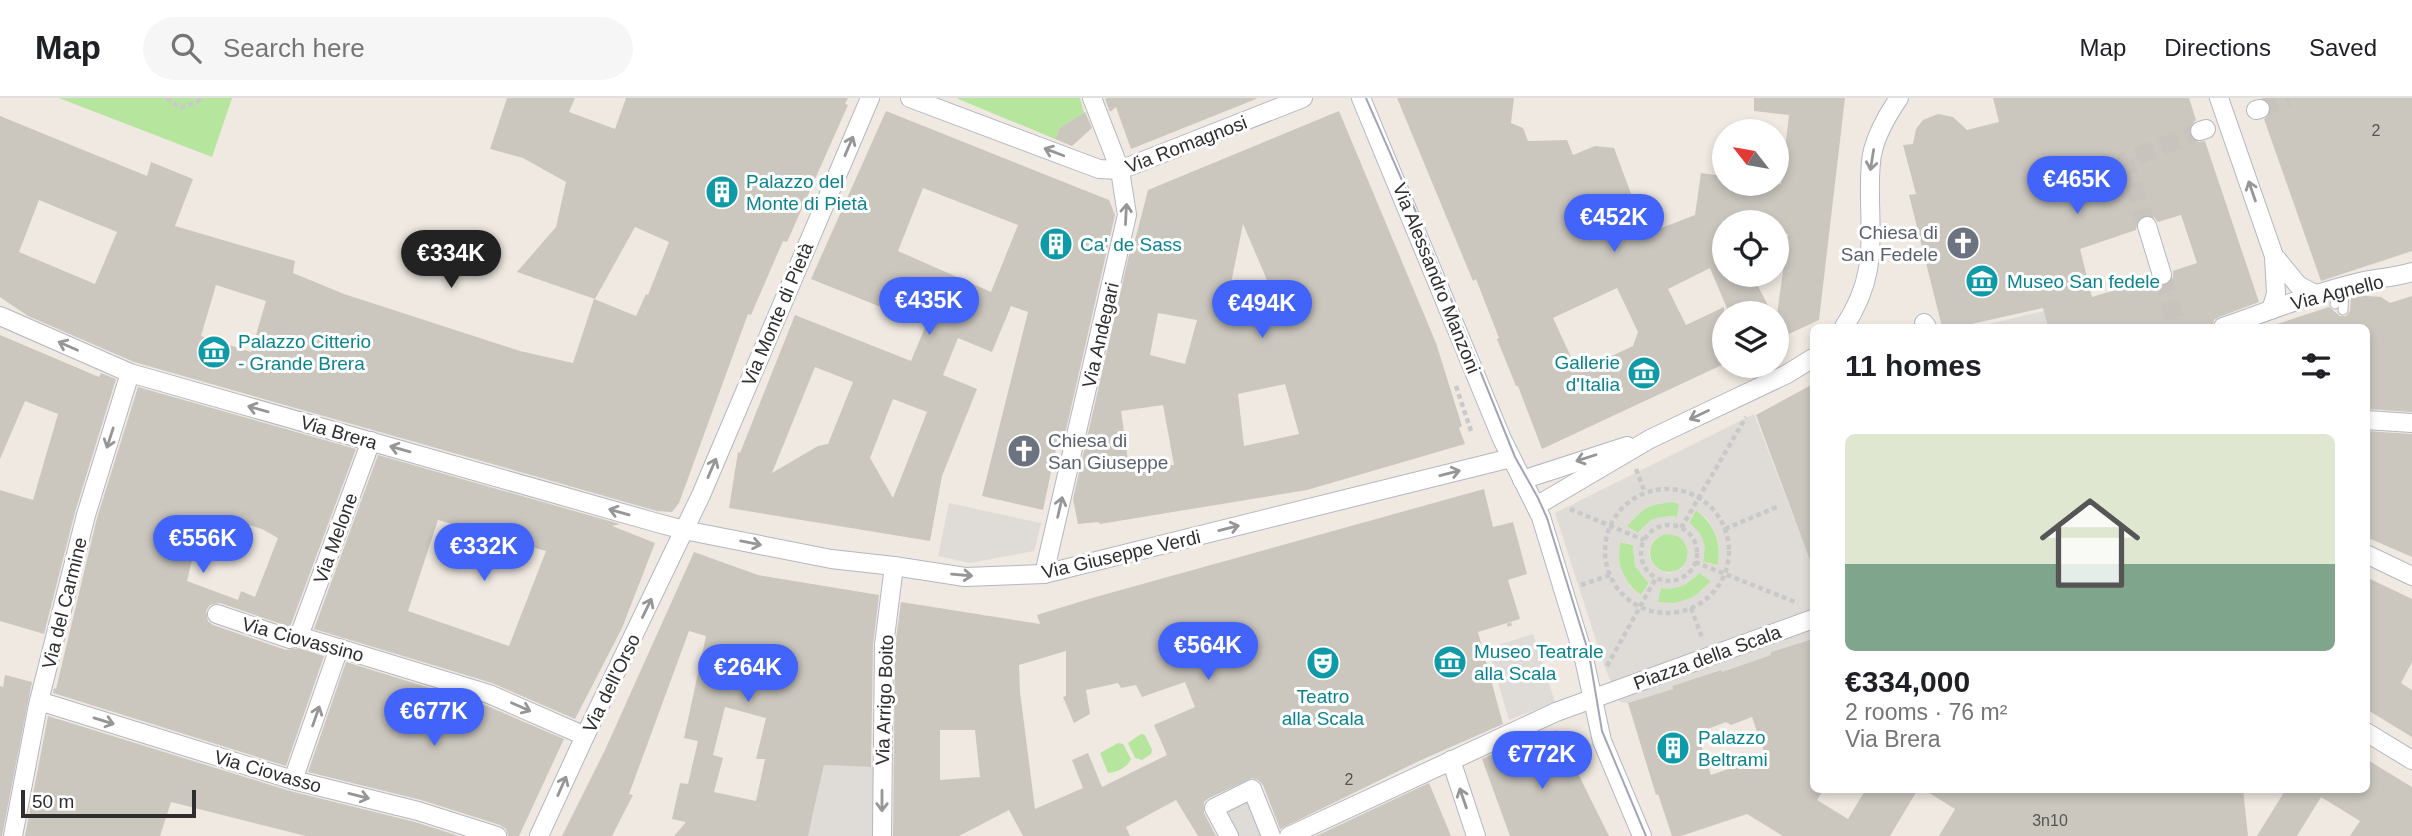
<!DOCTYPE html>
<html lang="en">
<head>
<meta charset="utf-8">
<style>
  :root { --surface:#fff; --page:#f6f6f6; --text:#202124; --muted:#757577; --line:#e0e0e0; --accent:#4264fb }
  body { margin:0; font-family:Helvetica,sans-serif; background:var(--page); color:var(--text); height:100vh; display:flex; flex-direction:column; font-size:26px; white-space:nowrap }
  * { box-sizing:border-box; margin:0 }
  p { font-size:23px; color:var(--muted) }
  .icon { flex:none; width:38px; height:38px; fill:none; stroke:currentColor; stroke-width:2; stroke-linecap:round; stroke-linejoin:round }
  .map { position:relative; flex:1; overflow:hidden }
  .side { position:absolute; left:1810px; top:226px; width:560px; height:469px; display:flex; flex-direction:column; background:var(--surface); border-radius:10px; box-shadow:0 4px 10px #0003 }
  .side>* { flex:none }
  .needle { width:46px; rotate:301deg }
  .tools { position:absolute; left:1712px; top:21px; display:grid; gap:14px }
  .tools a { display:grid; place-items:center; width:77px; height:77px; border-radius:50%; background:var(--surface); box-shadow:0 4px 10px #0003; font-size:35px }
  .scale { position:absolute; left:21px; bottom:18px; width:175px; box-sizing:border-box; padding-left:7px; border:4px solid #2e2e2e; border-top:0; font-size:19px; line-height:24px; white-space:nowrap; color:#2e2e2e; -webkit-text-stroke:5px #fff; paint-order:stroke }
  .price { position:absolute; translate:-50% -60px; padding:0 16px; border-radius:24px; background:var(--accent); color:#fff; font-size:23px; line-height:46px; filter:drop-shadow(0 2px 4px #0008) }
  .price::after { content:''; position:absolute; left:50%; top:42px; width:21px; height:16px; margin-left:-10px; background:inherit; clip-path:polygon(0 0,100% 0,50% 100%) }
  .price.active { background:#222; color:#fff }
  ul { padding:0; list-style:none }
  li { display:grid; align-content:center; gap:14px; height:371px; padding:0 35px }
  li span { display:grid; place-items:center; height:217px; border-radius:10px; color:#555 }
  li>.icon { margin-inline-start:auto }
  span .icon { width:126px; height:126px; fill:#fffc; stroke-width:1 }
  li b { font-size:30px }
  h2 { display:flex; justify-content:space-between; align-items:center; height:84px; padding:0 35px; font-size:30px }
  header { display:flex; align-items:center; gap:42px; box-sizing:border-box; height:98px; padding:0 35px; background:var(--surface); border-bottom:2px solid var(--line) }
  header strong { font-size:33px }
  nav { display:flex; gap:38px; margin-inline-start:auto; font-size:24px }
  .search { width:490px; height:63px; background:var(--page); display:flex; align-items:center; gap:18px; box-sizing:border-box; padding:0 24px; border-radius:38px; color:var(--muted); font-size:26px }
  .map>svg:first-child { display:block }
  .green { fill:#b6e59e }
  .plaza { fill:#dfdcd8; fill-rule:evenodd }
  .building { fill:#cbc7bf; fill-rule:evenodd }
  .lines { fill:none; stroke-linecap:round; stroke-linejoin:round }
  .street-tunnel { stroke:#c8c4bd; stroke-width:18; stroke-dasharray:18 9; stroke-linecap:butt }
  .lane-casing { stroke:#b4b7c1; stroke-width:11 }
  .street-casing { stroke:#b4b7c1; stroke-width:20 }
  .path { stroke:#c9c9c9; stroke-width:4.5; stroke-dasharray:5 3.5; stroke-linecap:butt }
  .lane { stroke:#fff; stroke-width:9 }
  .street { stroke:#fff; stroke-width:18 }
  .tram { stroke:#a3a6b8; stroke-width:2 }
  .oneway { stroke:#969696 }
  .labels { text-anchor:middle; stroke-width:6; stroke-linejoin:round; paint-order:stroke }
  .number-label { font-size:16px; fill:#555452 }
  .street-label { font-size:19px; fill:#2e2e2e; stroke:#fff }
  .culture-label { font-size:19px; fill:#0d838f; stroke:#fff; text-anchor:start }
  .worship-label { font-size:19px; fill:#5b616d; stroke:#fff; text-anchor:end }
</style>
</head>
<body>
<header>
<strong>Map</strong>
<div class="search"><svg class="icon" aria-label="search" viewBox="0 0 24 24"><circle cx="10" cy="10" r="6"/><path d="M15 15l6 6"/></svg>Search here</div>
<nav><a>Map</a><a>Directions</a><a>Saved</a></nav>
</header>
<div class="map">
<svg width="2412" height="738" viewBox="0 0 2412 738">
  <rect width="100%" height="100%" fill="#efe9e1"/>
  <!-- green -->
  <g class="green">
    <polygon points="59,0 232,0 212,59"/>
    <polygon points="956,0 1080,0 1084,15 1060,30 1055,41"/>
    <path d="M1672 404 1680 405 1677 419C1660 417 1649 422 1638 435L1626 428C1638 411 1653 405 1672 404Z"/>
    <path d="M1696 412C1714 426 1722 444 1718 467L1703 464 1704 459 1689 425Z"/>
    <circle cx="1669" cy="455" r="19"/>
    <path d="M1620 444 1633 447 1635 468 1649 485 1641 497C1623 484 1616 466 1620 444Z"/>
    <path d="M1699 475 1711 483C1698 501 1679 508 1657 505L1661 490C1677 492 1688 486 1699 475Z"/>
    <polygon points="1141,636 1145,637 1152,652 1151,656 1142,662 1135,660 1128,645"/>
    <path d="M1118 645 1123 646 1131 661C1127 670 1117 674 1108 675L1100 655Z"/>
  </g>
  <!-- plaza -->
  <g class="plaza">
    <polygon points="2044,213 2048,229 1976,229"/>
    <path d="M1754 316 1813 470V541L1771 554V557L1722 574 1720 572 1672 588 1673 591 1628 605 1620 604 1605 570 1555 415ZM1672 404 1679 406 1677 419H1660L1651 422 1638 435 1627 428 1644 411 1653 407ZM1696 412 1707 421 1717 439 1719 448 1718 467 1703 464 1705 450 1703 442 1699 434 1689 424ZM1665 436 1678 438 1683 442 1688 453 1685 466 1681 471 1669 475 1657 471 1650 461 1649 454 1654 442ZM1620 444 1633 447 1635 468 1649 486 1641 497 1631 489 1621 471 1619 462ZM1699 475 1711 483 1694 499 1675 505 1658 504 1661 490 1669 491 1685 487Z"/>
    <polygon points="949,405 1045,426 1041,426 1034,453 970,465 938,458"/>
    <polygon points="1533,536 1555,604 1509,622 1488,550"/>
    <polygon points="824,667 882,669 882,738 806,738 812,722"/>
    <polygon points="1248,695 1262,738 1232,738 1218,710"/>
  </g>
  <!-- building -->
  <g class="building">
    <path d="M507 0H575L569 14 615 31 626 0H848L845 6 848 7 787 144 783 143 751 217 748 216 679 405 672 414 657 413 134 264 28 218 0 199V18L147 78 151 64 193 81 175 128 295 163 293 175 344 196 520 253 573 265 594 201 636 218 646 196 648 197 669 144 635 129 595 201 517 174 556 129 566 84 523 60 490 51ZM39 102 117 134 95 186 19 154ZM216 187 266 203 251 254 201 238Z"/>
    <polygon points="1107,0 1256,0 1256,1 1131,51 1116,9 1110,14 1105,1"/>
    <path d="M1397 0H1514L1511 25 1523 30 1528 43 1567 42 1573 57 1595 48 1614 50 1646 136 1695 117 1701 75 1724 78V86H1781L1789 17 1754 13V0H1845L1819 222 1776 242V224L1788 136 1776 135V124H1724V177H1752L1772 215H1729L1710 170 1668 191 1686 227 1724 209V266L1542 351 1518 288H1516L1497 241 1499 240 1476 181 1473 183ZM1617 190 1638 234 1633 248 1578 274 1553 220Z"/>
    <path d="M1993 0H2189L2196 22 2189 30 2190 37 2197 44 2205 43 2259 204 2219 219 2214 222 2212 229H2048L2043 210 1958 229H1942L1909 97 1916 96 1903 47 1913 46 1916 31 1923 22 1938 16 1953 19 1967 32 1999 24ZM2144 117 2154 119 2158 124 2181 117 2197 165 2173 173V180L2166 188H2159L2152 181 2092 199 2080 151 2136 132 2138 121Z"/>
    <polygon points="2263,0 2412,0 2412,153 2321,183 2264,21 2271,15 2271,8"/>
    <path d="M886 13 1109 102 1115 117 1063 345 1060 332 1043 412 982 398 1028 214 1011 208 992 254 958 240 943 277 977 291 942 378 930 443 729 410 738 354 740 355 795 217 911 263 926 227 811 181ZM923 90 1018 127 991 194 898 153ZM815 269 853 284 828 346 818 348 772 375ZM893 301 927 314 893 400 870 360Z"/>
    <path d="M1339 13 1436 245 1462 328 1459 330 1465 346 1307 392 1100 426 1098 424 1078 426 1073 401 1131 148 1133 150 1148 92ZM1243 126 1279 210 1227 226 1229 195ZM1158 215 1197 222 1185 266 1150 257ZM1285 286 1299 336 1244 348 1238 296ZM1163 307 1174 367 1129 369 1121 313Z"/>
    <polygon points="1085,14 1092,30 1072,48 1055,41 1060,30"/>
    <polygon points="2354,197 2381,199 2390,205 2412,198 2412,314 2366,311 2366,229 2278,229 2277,226 2329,209 2340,218 2346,218 2350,213 2351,198"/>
    <polygon points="0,237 99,279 101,275 116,281 75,414 44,536 0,523 0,392 33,402 58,316 25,303 0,361"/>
    <polygon points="1813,286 1813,465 1811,465 1756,317"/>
    <path d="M138 289 356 351 290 529 220 505 210 507 206 513 208 523 213 527 286 552 299 550 324 558 286 668 53 595 54 590 56 591 97 420ZM220 418 262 431 278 440 255 499 241 493 238 502 187 483 199 432 215 436Z"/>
    <polygon points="2366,333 2412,336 2412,459 2366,439"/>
    <path d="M378 357 620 426 612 428 655 445 622 530 575 621 492 585 314 531ZM438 422 546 453 509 548 408 513Z"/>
    <path d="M1484 391 1493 429 1513 424 1527 476 1508 482 1520 521 1478 534 1503 626 1419 663 1280 731 1263 687 1258 682 1252 680 1209 700 1204 704V715L1216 738H1198L1176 702 1126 729 1130 738H1023L1009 712 959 738H893L895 548 901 504 1040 526 1037 517 1092 500ZM1066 553V598L1063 599 1074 625 1090 616 1086 592 1118 585 1121 590 1136 587 1142 599 1185 584 1195 609 1154 627 1167 657 1102 689 1088 655 1072 662 1083 690 1035 711 1020 594 1019 567ZM940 632H975L980 679 940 682Z"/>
    <path d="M694 454 758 477 879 497 873 547 871 669 824 667 808 738H674L686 724 672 721 680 685 688 686 698 643 684 640 706 538 689 533 629 696 633 697 612 738H562L605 652ZM725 609 766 620 756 661H765L756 703 714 694 723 660 713 657Z"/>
    <polygon points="2366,479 2412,501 2412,564 2401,585 2412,592 2412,639 2366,611"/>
    <path d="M1813 541V691H1824L1817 702 1848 721 1866 691H1918L1890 738H1783L1747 716 1681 738H1672L1658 696 1656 697 1628 605 1673 591 1672 588 1721 572 1722 574 1771 557V554ZM1752 619 1764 654 1744 661 1740 667 1711 677 1697 635 1726 624 1731 627Z"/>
    <polygon points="346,564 485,607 564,641 519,738 508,738 506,731 500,727 421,702 308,674"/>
    <polygon points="5,577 32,584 2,738 0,738 0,588 3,589"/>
    <polygon points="48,618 290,693 415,724 459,738 306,738 171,704 160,738 25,738"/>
    <polygon points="1557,632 1591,702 1609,738 1510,738 1482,661 1510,648 1511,651"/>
    <polygon points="2366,661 2412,689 2412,738 2350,738 2360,723 2321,699 2297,738 2257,738 2286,691 2366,691"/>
    <polygon points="1429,685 1451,738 1316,738"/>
    <polygon points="1923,691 2243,691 2248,738 1939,738 1955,711"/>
  </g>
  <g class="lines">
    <!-- street-tunnel -->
    <g class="street-tunnel">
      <polyline points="2260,11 2288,0"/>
      <polyline points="2147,128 2125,63 2200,33"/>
      <polyline points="2162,177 2177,229"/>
    </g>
    <defs>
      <g id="lane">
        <polyline points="2335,206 2343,191"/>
        <polyline points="2343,212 2344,190"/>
      </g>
      <g id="street">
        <polyline points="910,0 1099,71 1120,72 1303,0"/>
        <polyline points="1361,0 1502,341 1541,419 1583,556 1602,643 1642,738"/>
        <polyline points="2219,0 2274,158 2276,196 2271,212"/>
        <polyline points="2256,12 2260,11"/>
        <polyline points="2200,33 2206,31"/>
        <polyline points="2147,128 2162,177"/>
        <polyline points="2276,160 2298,187 2317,197"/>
        <polyline points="0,218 130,275 654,424 684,432 831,461 894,468 965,479 1044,476 1511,360"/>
        <polyline points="1924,225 1927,229"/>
        <path d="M1844 229C1874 183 1871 153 1870 101 1870 85 1869 68 1873 52 1878 33 1888 16 1899 0"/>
        <path d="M2223 229C2269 213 2316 194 2364 183 2380 180 2396 179 2412 174"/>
        <polyline points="2366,322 2412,325"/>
        <polyline points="1522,382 1627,348"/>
        <polyline points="1536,408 1650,341 1787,276 1813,260"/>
        <polyline points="2366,456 2412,478"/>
        <polyline points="1044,476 1127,117 1120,72 1092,0"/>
        <polyline points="217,516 290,541 299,538 489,596 585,638"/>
        <polyline points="299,538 371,343"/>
        <polyline points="39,603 293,682 418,713 497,738"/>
        <polyline points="2366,634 2412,662"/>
        <polyline points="1451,662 1476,738"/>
        <polyline points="293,682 339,550"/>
        <polyline points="13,738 38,607 86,417 130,275"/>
        <polyline points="539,738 585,638 701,397 870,0"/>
        <polyline points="882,738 884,547 894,468"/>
        <polyline points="1229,738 1214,710 1252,691 1271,738"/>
        <polyline points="1289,738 1556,614 1813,521"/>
      </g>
    </defs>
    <!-- lane casing -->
    <use href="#lane" class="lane-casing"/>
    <!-- street casing -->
    <use href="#street" class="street-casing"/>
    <!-- path -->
    <g class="path">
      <polyline points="167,0 180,10 203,1"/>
      <polyline points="1456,288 1471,333"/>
      <polyline points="1636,371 1645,395"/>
      <circle cx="1667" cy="453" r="62"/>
      <polyline points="1570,411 1644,442"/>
      <circle cx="1669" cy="455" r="28"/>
      <polyline points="1681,430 1746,319"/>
      <polyline points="1725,431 1779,408"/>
      <polyline points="1695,464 1798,505"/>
      <polyline points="1581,487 1610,477"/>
      <polyline points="1691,510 1703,542"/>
      <polyline points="1509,525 1510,528"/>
      <polyline points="1607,568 1656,480"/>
    </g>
    <!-- lane -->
    <use href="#lane" class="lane"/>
    <!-- street -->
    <use href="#street" class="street"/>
    <!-- tram -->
    <polyline class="tram" points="1366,0 1415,112 1515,359 1538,400 1547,420 1589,556 1602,633 1646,738"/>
  </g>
  <!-- one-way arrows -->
  <defs><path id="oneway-shaft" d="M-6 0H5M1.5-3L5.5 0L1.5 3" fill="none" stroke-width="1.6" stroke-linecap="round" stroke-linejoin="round" transform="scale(1.75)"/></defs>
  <g class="oneway">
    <use href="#oneway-shaft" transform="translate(849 48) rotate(-67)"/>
    <use href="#oneway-shaft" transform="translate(1054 54) rotate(-159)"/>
    <use href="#oneway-shaft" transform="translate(1872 62) rotate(99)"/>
    <use href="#oneway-shaft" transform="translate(2252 93) rotate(-109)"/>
    <use href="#oneway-shaft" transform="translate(1126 116) rotate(-87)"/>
    <use href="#oneway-shaft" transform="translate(68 248) rotate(-156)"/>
    <use href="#oneway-shaft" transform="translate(258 311) rotate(-164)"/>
    <use href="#oneway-shaft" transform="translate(1699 317) rotate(155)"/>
    <use href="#oneway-shaft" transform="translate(110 340) rotate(108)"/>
    <use href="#oneway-shaft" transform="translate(400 351) rotate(-164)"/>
    <use href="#oneway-shaft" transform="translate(1586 360) rotate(162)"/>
    <use href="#oneway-shaft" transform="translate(712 370) rotate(-67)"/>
    <use href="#oneway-shaft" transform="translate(1450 375) rotate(-14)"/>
    <use href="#oneway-shaft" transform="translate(1060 409) rotate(-77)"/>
    <use href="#oneway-shaft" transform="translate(619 414) rotate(-164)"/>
    <use href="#oneway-shaft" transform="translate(1229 430) rotate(-14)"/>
    <use href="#oneway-shaft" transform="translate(751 445) rotate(11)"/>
    <use href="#oneway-shaft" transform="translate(962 477) rotate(5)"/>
    <use href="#oneway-shaft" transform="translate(647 510) rotate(-64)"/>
    <use href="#oneway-shaft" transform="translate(521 609) rotate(24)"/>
    <use href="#oneway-shaft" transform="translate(316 618) rotate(-71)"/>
    <use href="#oneway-shaft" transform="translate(104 623) rotate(17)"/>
    <use href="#oneway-shaft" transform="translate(562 688) rotate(-66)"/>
    <use href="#oneway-shaft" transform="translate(359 698) rotate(14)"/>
    <use href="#oneway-shaft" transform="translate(1463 700) rotate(-109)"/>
    <use href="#oneway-shaft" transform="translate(882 703) rotate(90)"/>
  </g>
  <!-- icons -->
  <defs>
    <symbol id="building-disc" viewBox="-11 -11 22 22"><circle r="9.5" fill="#0f9aa8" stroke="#fff"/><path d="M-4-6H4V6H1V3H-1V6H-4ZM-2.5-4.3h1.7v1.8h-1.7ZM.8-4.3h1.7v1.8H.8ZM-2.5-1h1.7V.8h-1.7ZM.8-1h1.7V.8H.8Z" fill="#fff"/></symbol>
    <symbol id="church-disc" viewBox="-11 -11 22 22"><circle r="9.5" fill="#6b7280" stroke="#fff"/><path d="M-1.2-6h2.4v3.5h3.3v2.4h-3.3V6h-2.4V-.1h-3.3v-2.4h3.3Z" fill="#fff"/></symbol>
    <symbol id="museum-disc" viewBox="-11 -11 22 22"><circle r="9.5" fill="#0f9aa8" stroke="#fff"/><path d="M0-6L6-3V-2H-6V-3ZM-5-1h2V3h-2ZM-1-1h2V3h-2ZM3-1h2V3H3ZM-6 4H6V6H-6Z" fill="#fff"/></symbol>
    <symbol id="theatre-disc" viewBox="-11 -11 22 22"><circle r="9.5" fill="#0f9aa8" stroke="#fff"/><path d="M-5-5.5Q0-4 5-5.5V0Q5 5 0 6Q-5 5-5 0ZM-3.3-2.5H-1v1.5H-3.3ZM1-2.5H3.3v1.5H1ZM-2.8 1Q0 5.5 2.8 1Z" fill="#fff"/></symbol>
  </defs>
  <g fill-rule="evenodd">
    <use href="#building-disc" x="703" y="75" width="38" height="38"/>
    <use href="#church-disc" x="1944" y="126" width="38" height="38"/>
    <use href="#building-disc" x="1037" y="127" width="38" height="38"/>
    <use href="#museum-disc" x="1963" y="164" width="38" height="38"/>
    <use href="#museum-disc" x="195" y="235" width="38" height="38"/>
    <use href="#museum-disc" x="1625" y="256" width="38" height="38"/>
    <use href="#church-disc" x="1005" y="334" width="38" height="38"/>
    <use href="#museum-disc" x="1431" y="545" width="38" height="38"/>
    <use href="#theatre-disc" x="1304" y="546" width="38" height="38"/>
    <use href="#building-disc" x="1654" y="631" width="38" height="38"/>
  </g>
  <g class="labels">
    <!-- number labels -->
    <g class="number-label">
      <text x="2376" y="38">2</text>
      <text x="1349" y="687">2</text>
      <text x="2050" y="728">3n10</text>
    </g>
    <!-- street labels -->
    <g class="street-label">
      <text transform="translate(1186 46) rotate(-21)" y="7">Via Romagnosi</text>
      <text transform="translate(1437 180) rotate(68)" y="7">Via Alessandro Manzoni</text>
      <text transform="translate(2337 194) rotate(-14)" y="7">Via Agnello</text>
      <text transform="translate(777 216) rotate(-67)" y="7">Via Monte di Pietà</text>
      <text transform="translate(1100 237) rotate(-77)" y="7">Via Andegari</text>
      <text transform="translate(339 334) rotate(16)" y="7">Via Brera</text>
      <text transform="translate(335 440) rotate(-70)" y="7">Via Melone</text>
      <text transform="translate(1121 456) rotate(-13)" y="7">Via Giuseppe Verdi</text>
      <text transform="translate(64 505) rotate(-76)" y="7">Via del Carmine</text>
      <text transform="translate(303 541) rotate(15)" y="7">Via Ciovassino</text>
      <text transform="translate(1707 559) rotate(-20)" y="7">Piazza della Scala</text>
      <text transform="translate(611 585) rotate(-64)" y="7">Via dell'Orso</text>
      <text transform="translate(884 602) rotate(-88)" y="7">Via Arrigo Boito</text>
      <text transform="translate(268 673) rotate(16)" y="7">Via Ciovasso</text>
    </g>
    <!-- culture labels -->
    <g class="culture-label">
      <text x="746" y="90">Palazzo del<tspan x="746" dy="22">Monte di Pietà</tspan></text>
      <text x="1080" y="153">Ca' de Sass</text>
      <text x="2007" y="190">Museo San fedele</text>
      <text x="238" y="250">Palazzo Citterio<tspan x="238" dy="22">- Grande Brera</tspan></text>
      <text x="1620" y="271" text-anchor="end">Gallerie<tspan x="1620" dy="22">d'Italia</tspan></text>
      <text x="1474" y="560">Museo Teatrale<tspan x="1474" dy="22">alla Scala</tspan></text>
      <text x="1323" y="605" text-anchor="middle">Teatro<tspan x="1323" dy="22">alla Scala</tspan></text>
      <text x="1698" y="646">Palazzo<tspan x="1698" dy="22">Beltrami</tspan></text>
    </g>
    <!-- worship labels -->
    <g class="worship-label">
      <text x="1938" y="141">Chiesa di<tspan x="1938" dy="22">San Fedele</tspan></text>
      <text x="1048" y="349" text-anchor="start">Chiesa di<tspan x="1048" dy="22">San Giuseppe</tspan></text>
    </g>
  </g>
</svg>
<div class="tools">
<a><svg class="needle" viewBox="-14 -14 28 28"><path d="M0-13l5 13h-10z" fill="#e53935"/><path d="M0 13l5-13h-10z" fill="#757577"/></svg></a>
<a><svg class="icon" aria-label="locate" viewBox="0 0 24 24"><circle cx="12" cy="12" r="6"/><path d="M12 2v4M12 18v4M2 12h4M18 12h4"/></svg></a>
<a><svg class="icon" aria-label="layers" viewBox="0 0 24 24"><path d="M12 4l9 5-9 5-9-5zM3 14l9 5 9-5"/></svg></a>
</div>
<div class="scale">50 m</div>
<b class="price" style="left:2077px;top:118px">€465K</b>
<b class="price" style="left:1614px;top:156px">€452K</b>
<b class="price active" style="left:451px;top:192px">€334K</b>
<b class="price" style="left:929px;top:239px">€435K</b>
<b class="price" style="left:1262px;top:242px">€494K</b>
<b class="price" style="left:203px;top:477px">€556K</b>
<b class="price" style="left:484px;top:485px">€332K</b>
<b class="price" style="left:1208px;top:584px">€564K</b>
<b class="price" style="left:748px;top:606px">€264K</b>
<b class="price" style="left:434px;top:650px">€677K</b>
<b class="price" style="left:1542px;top:693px">€772K</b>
<section class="side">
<h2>11 homes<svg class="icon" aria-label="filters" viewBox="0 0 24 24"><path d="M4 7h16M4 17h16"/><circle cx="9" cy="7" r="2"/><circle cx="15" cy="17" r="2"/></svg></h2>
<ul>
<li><span style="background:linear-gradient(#dfe7d0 60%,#7fa58c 0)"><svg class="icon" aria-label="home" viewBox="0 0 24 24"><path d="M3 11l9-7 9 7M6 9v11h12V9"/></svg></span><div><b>€334,000</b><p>2 rooms · 76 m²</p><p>Via Brera</p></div></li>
</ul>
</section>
</div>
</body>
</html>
